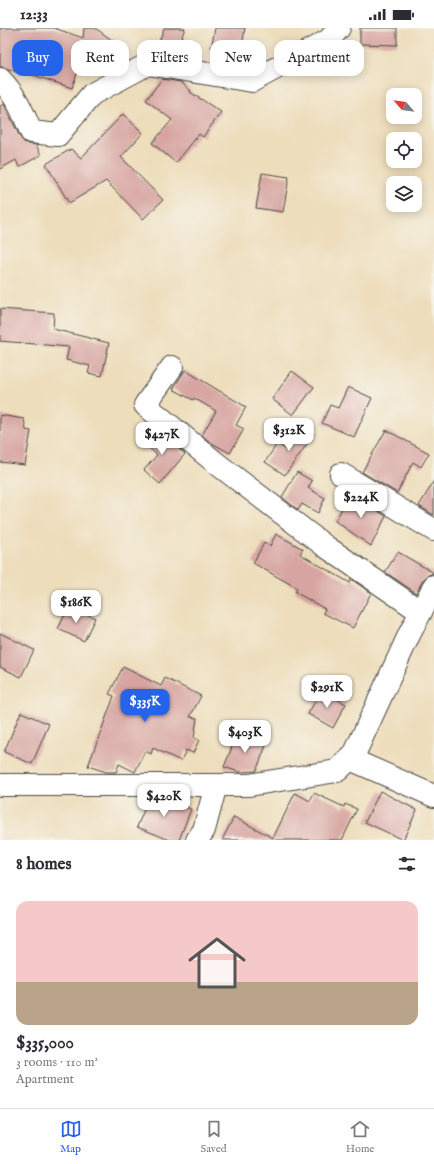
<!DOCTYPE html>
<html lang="en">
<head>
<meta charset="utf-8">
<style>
  :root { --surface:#fff; --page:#f2f2f3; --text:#2b2b33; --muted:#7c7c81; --line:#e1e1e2; --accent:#2563eb }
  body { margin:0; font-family:"IM FELL English",serif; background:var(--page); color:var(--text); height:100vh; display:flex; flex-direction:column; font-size:15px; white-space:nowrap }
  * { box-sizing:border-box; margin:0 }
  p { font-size:13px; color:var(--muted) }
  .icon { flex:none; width:22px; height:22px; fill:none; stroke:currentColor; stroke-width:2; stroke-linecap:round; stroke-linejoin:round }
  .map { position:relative; height:812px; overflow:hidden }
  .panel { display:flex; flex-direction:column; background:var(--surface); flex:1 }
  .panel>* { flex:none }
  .banner { position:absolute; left:12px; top:12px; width:410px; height:36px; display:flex; gap:8px }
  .needle { width:26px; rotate:298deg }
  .tools { position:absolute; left:386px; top:60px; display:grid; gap:8px }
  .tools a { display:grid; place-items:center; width:36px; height:36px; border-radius:8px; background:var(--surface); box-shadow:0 2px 10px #0003; font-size:20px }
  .price { position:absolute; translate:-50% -34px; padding:0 9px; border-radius:8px; background:#fff; color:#222; font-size:13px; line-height:26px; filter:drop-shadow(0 1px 2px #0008) }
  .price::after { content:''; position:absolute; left:50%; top:24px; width:12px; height:9px; margin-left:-6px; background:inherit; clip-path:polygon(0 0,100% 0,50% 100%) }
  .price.active { background:var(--accent); color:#fff }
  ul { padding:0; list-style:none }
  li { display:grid; align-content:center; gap:8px; height:212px; padding:0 16px }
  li+li { border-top:1px solid var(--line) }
  li span { display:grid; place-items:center; height:124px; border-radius:12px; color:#555 }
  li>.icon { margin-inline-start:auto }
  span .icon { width:72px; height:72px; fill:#fffc; stroke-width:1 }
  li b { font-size:17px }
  h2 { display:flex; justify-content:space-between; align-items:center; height:48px; padding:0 16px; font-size:17px }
  .pill { padding:0 14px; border-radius:12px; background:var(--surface); box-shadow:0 2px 10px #0003; font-size:14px; line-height:36px }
  .pill.active { background:var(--accent); color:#fff }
  .status { display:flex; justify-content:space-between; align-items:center; height:28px; padding:0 20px; background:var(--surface); direction:ltr }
  .status svg { height:11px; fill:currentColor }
  .dock { display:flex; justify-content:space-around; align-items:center; height:56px; border-top:1px solid var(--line); background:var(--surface); font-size:11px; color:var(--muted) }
  .dock a { display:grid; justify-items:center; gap:2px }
  .dock .active { color:var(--accent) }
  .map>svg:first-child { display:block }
  .building { fill:#d7a4a1 }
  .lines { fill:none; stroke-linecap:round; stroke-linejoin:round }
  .minor-casing { stroke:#484641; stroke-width:24 }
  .minor { stroke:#fff; stroke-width:22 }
</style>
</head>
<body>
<div class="status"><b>12:33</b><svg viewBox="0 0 49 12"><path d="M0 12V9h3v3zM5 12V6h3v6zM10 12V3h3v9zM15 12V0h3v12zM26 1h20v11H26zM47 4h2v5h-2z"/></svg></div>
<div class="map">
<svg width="434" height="812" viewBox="0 0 434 812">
  <rect width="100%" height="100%" fill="#f7f3e8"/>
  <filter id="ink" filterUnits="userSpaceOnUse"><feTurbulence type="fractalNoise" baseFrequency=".025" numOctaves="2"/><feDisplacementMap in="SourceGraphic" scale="8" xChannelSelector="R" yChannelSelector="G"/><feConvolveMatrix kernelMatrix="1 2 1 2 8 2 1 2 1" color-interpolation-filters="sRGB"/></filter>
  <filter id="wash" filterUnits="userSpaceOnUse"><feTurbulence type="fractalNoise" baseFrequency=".012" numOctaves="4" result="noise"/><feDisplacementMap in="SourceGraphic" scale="16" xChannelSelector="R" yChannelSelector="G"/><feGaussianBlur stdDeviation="0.9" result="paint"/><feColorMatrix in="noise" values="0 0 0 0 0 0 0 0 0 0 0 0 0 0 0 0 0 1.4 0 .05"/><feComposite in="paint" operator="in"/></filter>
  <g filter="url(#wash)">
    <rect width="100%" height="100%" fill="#edddbb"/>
    <g id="blocks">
      <!-- building -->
      <g class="building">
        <polygon points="0,0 54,0 83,10 84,0 95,0 129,24 121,36 103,46 82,31 72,60 21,43 20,45 3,39 0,39"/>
        <polygon points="164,0 185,0 180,14 189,17 193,12 195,13 189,30 155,25"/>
        <polygon points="215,0 245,0 241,25 211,20"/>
        <polygon points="360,0 397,0 397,17 360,16"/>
        <polygon points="336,22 352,23 352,36 332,35 333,24"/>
        <polygon points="162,51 181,54 191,63 190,64 221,84 203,109 199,106 176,135 152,115 172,92 146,72"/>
        <polygon points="4,76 20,109 24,114 29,116 36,117 41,127 19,139 16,132 0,141 0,78"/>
        <polygon points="123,86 143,105 121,129 163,172 143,191 106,153 69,175 46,136 71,121 81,130"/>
        <polygon points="262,145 289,149 283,184 256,180"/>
        <polygon points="0,281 54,285 53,301 109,315 102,348 88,345 90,338 66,332 69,319 0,313"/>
        <polygon points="185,342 246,379 236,397 244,401 230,425 210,414 202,407 216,383 194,370 193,372 173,361"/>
        <polygon points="292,343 314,359 293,387 272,371"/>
        <polygon points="348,359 372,370 354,409 322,395 330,377 338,380"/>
        <polygon points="0,387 24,391 26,402 31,403 25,437 0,434"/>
        <polygon points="303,398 314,406 285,447 265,434 277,416 287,422"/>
        <polygon points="153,400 185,426 160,456 144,442 157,427 142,414"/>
        <polygon points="386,402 429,425 421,439 413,434 397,465 362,444"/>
        <polygon points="297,444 312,453 308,460 325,470 318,485 302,476 298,482 282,469"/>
        <polygon points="434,453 434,487 419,478"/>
        <polygon points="350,466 386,488 371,518 335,493"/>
        <polygon points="276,506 303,521 300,526 350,555 351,551 371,565 353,600 323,585 325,581 295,564 297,560 253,535 264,515 270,518"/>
        <polygon points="398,524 434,545 428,547 423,552 416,565 385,544"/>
        <polygon points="69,578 95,590 84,613 58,601"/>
        <polygon points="0,605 34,622 21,649 0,639"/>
        <polygon points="123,639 161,658 165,650 201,668 190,689 197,690 194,710 199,712 193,725 186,722 181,733 153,720 151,726 145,723 135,744 119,736 116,744 106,744 88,738 114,668 109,666"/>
        <polygon points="321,663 346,676 333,700 308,686"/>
        <polygon points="21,684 49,696 32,736 4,724"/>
        <polygon points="238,704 267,715 256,743 239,744 224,739"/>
        <polygon points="380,763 417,782 403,812 365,794"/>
        <polygon points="295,765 310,773 314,765 344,779 345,776 357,781 342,812 222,812 234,789 273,810"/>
        <polygon points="149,770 162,770 191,781 179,812 170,812 137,799"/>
      </g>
    </g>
  </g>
  <g filter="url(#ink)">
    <use href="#blocks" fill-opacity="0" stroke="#484641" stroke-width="1"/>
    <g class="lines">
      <defs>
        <g id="minor">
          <path d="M0 51C16 67 23 84 31 104L58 107 92 66 148 36 252 53 329 12 339 0"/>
          <polyline points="172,339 145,377 216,435 325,518 421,584"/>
          <polyline points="341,446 434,502"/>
          <polyline points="350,731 434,768"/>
          <polyline points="0,757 249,757 337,743 354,727 409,607 434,558"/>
          <polyline points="197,812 204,802 216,757"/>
        </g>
      </defs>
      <!-- minor casing -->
      <use href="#minor" class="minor-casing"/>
      <!-- minor -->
      <use href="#minor" class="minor"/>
    </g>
  </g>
</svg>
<div class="tools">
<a><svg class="needle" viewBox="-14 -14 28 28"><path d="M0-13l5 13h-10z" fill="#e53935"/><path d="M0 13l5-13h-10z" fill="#7c7c81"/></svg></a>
<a><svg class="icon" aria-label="locate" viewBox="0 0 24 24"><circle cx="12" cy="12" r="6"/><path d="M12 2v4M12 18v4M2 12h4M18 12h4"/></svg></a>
<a><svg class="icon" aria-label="layers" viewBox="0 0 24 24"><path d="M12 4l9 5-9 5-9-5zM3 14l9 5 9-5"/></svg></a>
</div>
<b class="price" style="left:289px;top:424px">$312K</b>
<b class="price" style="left:162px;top:428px">$427K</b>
<b class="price" style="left:361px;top:491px">$224K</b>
<b class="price" style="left:76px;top:596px">$186K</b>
<b class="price" style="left:327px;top:681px">$291K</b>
<b class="price active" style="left:145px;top:695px">$335K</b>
<b class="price" style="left:245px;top:726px">$403K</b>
<b class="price" style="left:164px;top:790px">$420K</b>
<div class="banner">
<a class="pill active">Buy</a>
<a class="pill">Rent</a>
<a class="pill">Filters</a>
<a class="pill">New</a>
<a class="pill">Apartment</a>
</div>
</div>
<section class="panel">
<h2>8 homes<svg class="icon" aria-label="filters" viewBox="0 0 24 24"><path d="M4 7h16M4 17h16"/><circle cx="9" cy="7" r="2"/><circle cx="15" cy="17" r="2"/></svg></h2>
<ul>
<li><span style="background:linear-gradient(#f6c9c9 65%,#b9a48a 0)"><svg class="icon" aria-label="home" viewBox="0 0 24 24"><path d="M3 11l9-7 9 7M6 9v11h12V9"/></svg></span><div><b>$335,000</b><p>3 rooms · 110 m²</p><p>Apartment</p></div></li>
</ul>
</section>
<nav class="dock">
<a class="active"><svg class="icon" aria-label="map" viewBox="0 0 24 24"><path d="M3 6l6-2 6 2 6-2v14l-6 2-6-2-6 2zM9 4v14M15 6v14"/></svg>Map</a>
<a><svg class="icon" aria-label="saved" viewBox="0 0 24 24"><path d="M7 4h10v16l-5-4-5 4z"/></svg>Saved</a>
<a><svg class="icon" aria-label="home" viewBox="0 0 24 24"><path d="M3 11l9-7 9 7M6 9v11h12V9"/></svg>Home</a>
</nav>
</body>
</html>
